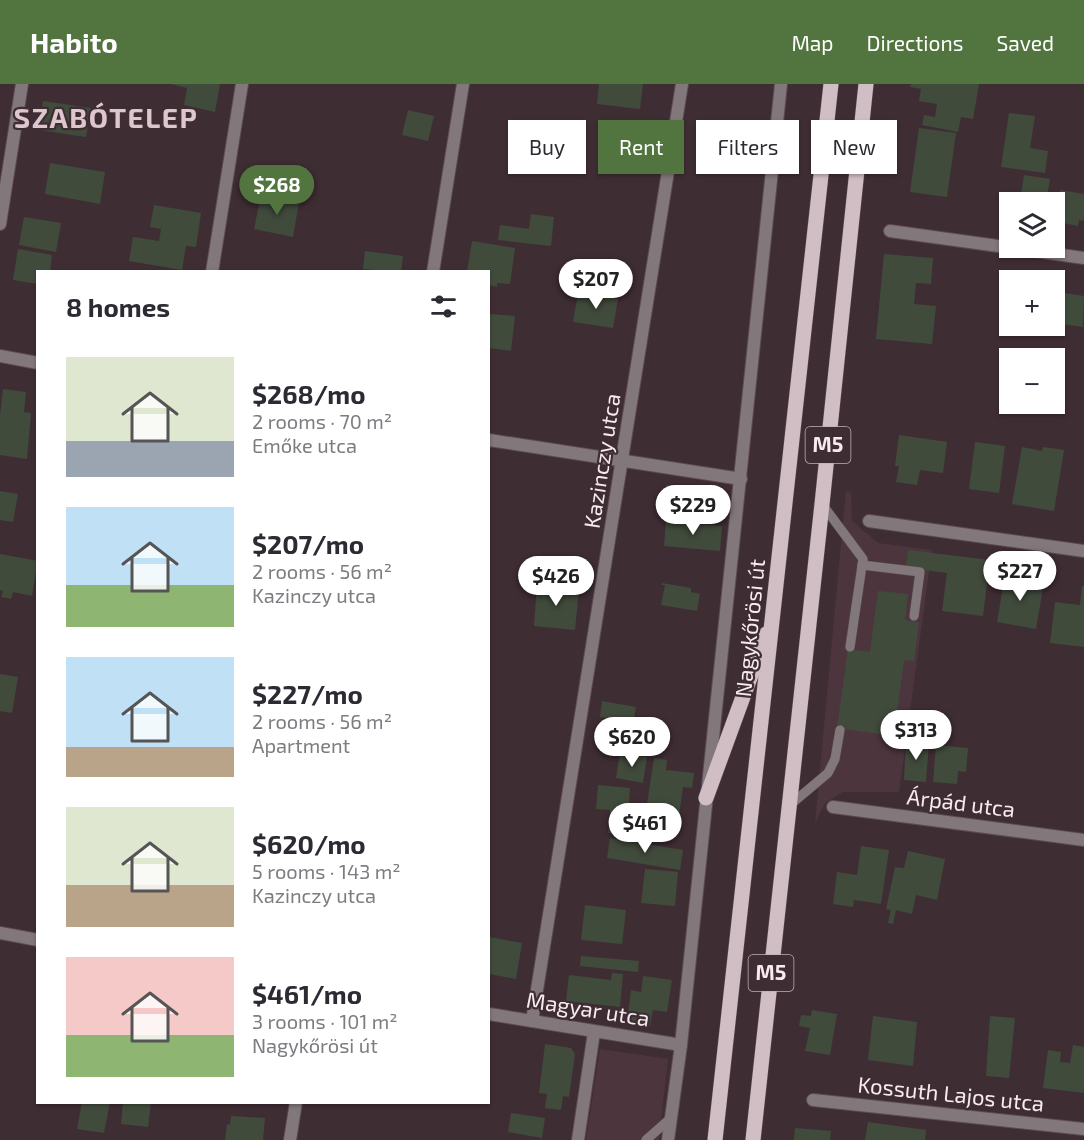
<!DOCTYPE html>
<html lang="en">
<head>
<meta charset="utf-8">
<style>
  :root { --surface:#fff; --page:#f7f7f7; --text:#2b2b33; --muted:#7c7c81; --accent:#527540 }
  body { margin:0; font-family:"Exo 2",sans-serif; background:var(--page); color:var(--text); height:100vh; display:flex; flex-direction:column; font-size:22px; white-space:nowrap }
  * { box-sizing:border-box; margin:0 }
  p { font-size:20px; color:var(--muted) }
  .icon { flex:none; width:33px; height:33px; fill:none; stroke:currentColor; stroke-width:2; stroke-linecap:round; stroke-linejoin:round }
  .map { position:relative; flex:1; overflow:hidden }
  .sheet { position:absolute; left:36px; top:186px; width:454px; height:834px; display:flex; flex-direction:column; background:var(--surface); border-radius:0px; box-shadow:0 2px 4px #0004 }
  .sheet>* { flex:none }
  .top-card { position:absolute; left:508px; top:36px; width:484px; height:54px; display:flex; gap:12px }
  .fabs { position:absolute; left:999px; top:108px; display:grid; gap:12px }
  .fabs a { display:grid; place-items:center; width:66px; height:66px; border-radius:0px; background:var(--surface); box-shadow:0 2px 4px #0004; font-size:30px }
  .price { position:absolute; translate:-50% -51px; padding:0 14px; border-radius:21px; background:#fff; color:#222; font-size:20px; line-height:39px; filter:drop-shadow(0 2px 3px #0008) }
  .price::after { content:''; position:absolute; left:50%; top:36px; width:18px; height:14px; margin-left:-9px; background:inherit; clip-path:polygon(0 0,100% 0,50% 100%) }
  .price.active { background:var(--accent); color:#fff }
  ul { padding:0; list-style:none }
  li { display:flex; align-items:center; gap:18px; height:150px; padding:0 30px }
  li span { display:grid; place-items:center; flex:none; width:168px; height:120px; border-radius:0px; color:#555 }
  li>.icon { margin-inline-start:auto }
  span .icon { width:72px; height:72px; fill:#fffc; stroke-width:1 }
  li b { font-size:26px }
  h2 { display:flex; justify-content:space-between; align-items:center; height:72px; padding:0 30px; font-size:26px }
  .chip { padding:0 21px; border-radius:0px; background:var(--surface); box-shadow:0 2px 4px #0004; font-size:21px; line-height:54px }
  .chip.active { background:var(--accent); color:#fff }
  header { display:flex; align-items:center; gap:36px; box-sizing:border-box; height:84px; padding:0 30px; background:var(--accent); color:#fff }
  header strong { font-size:28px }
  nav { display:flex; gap:33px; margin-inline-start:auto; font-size:21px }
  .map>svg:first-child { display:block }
  .built { fill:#4d353e }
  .building { fill:#414b3c }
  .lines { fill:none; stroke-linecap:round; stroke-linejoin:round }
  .service-casing { stroke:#5c4b52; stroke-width:10 }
  .minor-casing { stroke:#5c4b52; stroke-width:14 }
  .primary-casing { stroke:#5c4b52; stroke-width:16 }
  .service { stroke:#82787c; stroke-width:9 }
  .minor { stroke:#82787c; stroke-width:12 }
  .primary { stroke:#d1bdc4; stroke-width:15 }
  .labels { text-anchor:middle; stroke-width:4.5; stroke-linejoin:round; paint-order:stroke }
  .shield { fill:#3f2d34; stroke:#c0b2b7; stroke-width:1.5 }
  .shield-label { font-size:21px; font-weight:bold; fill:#f7ebef }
  .street-label { font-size:22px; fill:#f7ebef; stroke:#3f2d34 }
  .district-label { font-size:28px; font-weight:bold; letter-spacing:1.5px; fill:#ddc6ce; stroke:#3f2d34 }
</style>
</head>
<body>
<header>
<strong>Habito</strong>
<nav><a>Map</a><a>Directions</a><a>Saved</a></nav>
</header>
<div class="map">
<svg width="1084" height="1056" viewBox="0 0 1084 1056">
  <rect width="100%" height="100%" fill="#3f2d34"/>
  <!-- built -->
  <g class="built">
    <polygon points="846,407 851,409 852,437 878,459 932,466 899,708 843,708 825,719 815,739"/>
    <polygon points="600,965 668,975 659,1056 586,1056"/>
  </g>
  <!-- building -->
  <g class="building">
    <polygon points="171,0 220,0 215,28 184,21 187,4"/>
    <polygon points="599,0 643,0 640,25 597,20"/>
    <polygon points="911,0 979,0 973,35 961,33 958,48 922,41 924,31 935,33 937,20 919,17 921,5 910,3"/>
    <polygon points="43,17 91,24 86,53 39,46"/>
    <polygon points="408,26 434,32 428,57 402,51"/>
    <polygon points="1009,29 1035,32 1030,64 1048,67 1045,89 1001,83"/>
    <polygon points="919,44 956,49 947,113 910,108"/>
    <polygon points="50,79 105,88 100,120 45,110"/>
    <polygon points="1024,91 1050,95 1046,118 1020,118"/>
    <polygon points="1060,106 1084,110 1084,137 1079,136 1078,142 1054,137"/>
    <polygon points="261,111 299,118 293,153 254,145"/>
    <polygon points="154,121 201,129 196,163 186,162 182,186 129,177 133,153 159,157 161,145 150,143"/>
    <polygon points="531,130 554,133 551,162 498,156 500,141 529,145"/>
    <polygon points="24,133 61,139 56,168 19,161"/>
    <polygon points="472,157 515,164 510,200 497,199 497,203 489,201 489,188 467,188"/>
    <polygon points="18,165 52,171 50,188 38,188 38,200 13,196"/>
    <polygon points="365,167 403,172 401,188 363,185"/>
    <polygon points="884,170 933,174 931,200 916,199 914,220 936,222 932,260 876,255"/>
    <polygon points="579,175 631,184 626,210 574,201"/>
    <polygon points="1058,208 1084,212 1083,243 1062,240 1065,222 1056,221"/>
    <polygon points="578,209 618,215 613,244 573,238"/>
    <polygon points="489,230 515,232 511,267 489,264"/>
    <polygon points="3,305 26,308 24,328 31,329 27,375 0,371 0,331"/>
    <polygon points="899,351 947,358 943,389 920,386 917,401 896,398 899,382 895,382"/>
    <polygon points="975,358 1005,362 999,409 969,405"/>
    <polygon points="1022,363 1042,367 1043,363 1064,366 1054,427 1012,420"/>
    <polygon points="666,401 695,404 691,434 662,430"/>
    <polygon points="0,407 18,410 13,438 0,436"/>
    <polygon points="666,437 722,442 720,467 664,462"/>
    <polygon points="908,466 990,476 983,532 942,527 947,489 906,484"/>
    <polygon points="0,470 38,477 32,512 13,508 11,515 1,513 3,507 0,506"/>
    <polygon points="1005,491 1044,498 1036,545 997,538"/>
    <polygon points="662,499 691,504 691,508 700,510 697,527 661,521 665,501 662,501"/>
    <polygon points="537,501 579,505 575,546 534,542"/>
    <polygon points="1082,502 1084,502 1084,563 1050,559 1055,518 1080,521"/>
    <polygon points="878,507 908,510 905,536 919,538 914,577 904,576 894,652 837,644 848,565 870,568"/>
    <polygon points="0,590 18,593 12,629 0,627"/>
    <polygon points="602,617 636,623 633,639 600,633"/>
    <polygon points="906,657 929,659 926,698 904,696"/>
    <polygon points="936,661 968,664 966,688 958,687 957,700 933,698"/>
    <polygon points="620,669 647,673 643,699 616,694"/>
    <polygon points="654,674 667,676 666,686 694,689 692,704 683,703 679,731 646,727"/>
    <polygon points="598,701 630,704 627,750 608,749 610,726 596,725"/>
    <polygon points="610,754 683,766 680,786 607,774"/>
    <polygon points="861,762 889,766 881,820 854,816 853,823 833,820 837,788 857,791"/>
    <polygon points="908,767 945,775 937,816 916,811 912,830 896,826 893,840 888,839 891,826 886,825 895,783 904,784"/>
    <polygon points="645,785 678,788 675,822 641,819"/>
    <polygon points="585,821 626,826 622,860 581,856"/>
    <polygon points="489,853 522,859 516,895 489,890"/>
    <polygon points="581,872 639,877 638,888 580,882"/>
    <polygon points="612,889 623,890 620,923 566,917 569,891 611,896"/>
    <polygon points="643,892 672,896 667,928 653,926 650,942 627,938 631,906 641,908"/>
    <polygon points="812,926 837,930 830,971 805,967 810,944 799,942 801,931 811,932"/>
    <polygon points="873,932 917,938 913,982 868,976"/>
    <polygon points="990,932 1015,934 1009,994 986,992"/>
    <polygon points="545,960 571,964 575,970 569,1013 563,1012 561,1026 545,1024 547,1010 539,1009"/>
    <polygon points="1073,961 1084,963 1084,1009 1043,1004 1048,966 1061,968 1060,978 1070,979"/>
    <polygon points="82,1018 110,1018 104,1049 77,1045"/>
    <polygon points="123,1018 151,1018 148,1043 121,1040"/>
    <polygon points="511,1029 545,1034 542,1054 508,1048"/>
    <polygon points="231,1032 265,1034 263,1056 225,1056 227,1040 230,1041"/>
    <polygon points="868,1038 926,1046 925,1056 865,1056"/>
    <polygon points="795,1044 831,1047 830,1056 794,1056"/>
  </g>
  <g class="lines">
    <defs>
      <g id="service">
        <polyline points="822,420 863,475 850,563"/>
        <polyline points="862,481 920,488 914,532"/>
        <polyline points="790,721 828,689 835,675 840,646"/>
        <polyline points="646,1056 671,1034"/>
      </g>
      <g id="minor">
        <polyline points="0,140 22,0"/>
        <polyline points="890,147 1084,174"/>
        <polyline points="212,188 242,0"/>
        <polyline points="433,188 463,0"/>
        <polyline points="0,272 38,279"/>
        <polyline points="489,356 741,395"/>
        <polyline points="869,437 1084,467"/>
        <polyline points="833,723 1084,756"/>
        <polyline points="0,849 38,856"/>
        <polyline points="489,930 681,961"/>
        <polyline points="532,937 682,0"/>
        <polyline points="813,1016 1084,1045"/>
        <polyline points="290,1056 296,1018"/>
        <polyline points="578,1056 594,948"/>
        <polyline points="668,1056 681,961 781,0"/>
      </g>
      <g id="primary">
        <polyline points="706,714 766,550"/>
        <polyline points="715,1056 831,0"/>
        <polyline points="753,1056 822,420 866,0"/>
      </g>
    </defs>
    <!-- service casing -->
    <use href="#service" class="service-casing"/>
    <!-- minor casing -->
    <use href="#minor" class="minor-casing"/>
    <!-- primary casing -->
    <use href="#primary" class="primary-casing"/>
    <!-- service -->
    <use href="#service" class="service"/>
    <!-- minor -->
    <use href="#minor" class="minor"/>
    <!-- primary -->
    <use href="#primary" class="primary"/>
  </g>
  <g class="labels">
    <!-- shield labels -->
    <g class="shield">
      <rect x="805.5" y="343" width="45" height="36" rx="4.5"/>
      <rect x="748.5" y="871" width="45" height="36" rx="4.5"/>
    </g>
    <g class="shield-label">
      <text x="828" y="368">M5</text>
      <text x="771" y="896">M5</text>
    </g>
    <!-- street labels -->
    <g class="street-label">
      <text transform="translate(602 377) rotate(-81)" y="8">Kazinczy utca</text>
      <text transform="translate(750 544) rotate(-84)" y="8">Nagykőrösi út</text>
      <text transform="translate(961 719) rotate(7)" y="8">Árpád utca</text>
      <text transform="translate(588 925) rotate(9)" y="8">Magyar utca</text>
      <text transform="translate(951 1010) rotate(6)" y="8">Kossuth Lajos utca</text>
    </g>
    <!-- district labels -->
    <g class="district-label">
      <text x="106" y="44">SZABÓTELEP</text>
    </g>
  </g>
</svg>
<div class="fabs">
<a><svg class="icon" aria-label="layers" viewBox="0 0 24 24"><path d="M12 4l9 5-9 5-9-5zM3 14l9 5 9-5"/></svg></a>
<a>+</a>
<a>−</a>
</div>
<b class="price active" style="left:277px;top:132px">$268</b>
<b class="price" style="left:596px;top:226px">$207</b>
<b class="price" style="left:693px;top:452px">$229</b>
<b class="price" style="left:1020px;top:518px">$227</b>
<b class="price" style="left:556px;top:523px">$426</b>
<b class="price" style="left:916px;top:677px">$313</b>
<b class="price" style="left:632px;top:684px">$620</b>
<b class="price" style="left:645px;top:770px">$461</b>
<div class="top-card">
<a class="chip">Buy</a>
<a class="chip active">Rent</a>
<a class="chip">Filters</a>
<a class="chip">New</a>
</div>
<section class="sheet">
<h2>8 homes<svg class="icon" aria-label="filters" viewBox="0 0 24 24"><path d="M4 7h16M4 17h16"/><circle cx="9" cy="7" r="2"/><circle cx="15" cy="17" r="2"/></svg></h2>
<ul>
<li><span style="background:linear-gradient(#dfe7d0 70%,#9aa5b1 0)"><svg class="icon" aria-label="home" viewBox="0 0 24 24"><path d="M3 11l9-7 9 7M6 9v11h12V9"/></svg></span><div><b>$268/mo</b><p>2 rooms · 70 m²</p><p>Emőke utca</p></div></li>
<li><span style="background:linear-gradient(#bfe0f5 65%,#8fb573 0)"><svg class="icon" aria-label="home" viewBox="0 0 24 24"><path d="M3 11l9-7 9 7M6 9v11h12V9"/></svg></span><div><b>$207/mo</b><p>2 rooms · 56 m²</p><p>Kazinczy utca</p></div></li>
<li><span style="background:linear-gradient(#bfe0f5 75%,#b9a48a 0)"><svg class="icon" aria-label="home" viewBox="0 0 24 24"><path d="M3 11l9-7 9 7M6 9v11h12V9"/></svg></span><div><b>$227/mo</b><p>2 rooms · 56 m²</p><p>Apartment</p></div></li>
<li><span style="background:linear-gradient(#dfe7d0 65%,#b9a48a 0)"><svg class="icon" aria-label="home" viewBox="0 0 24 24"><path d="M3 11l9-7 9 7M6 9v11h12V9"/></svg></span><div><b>$620/mo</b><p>5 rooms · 143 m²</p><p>Kazinczy utca</p></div></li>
<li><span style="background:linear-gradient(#f6c9c9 65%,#8fb573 0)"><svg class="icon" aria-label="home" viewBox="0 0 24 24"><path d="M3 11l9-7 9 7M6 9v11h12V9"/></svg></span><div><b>$461/mo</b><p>3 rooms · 101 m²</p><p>Nagykőrösi út</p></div></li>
</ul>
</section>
</div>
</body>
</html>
